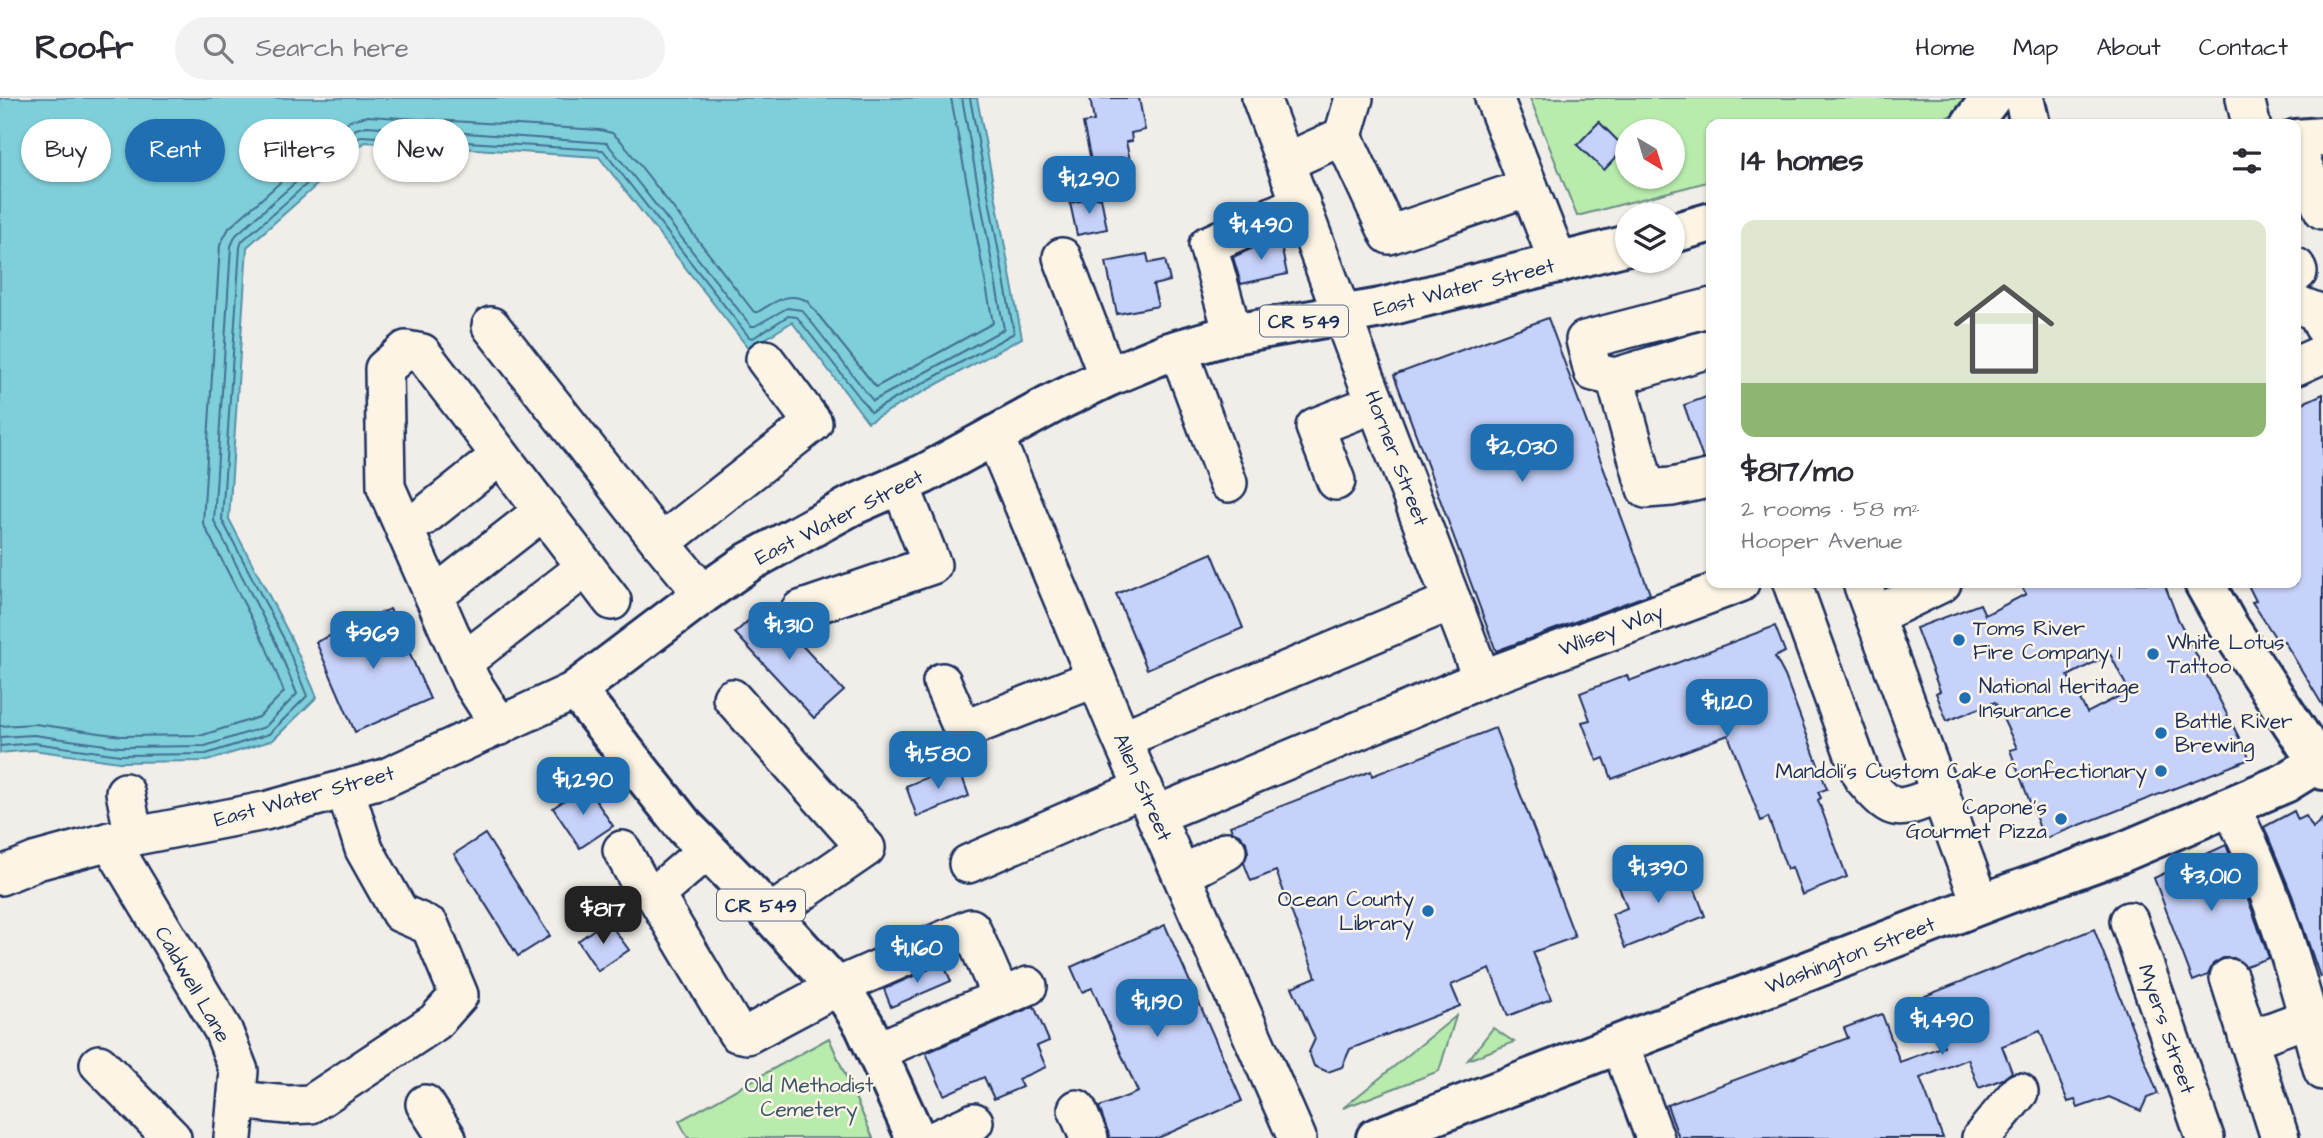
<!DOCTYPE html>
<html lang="en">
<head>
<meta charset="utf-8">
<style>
  :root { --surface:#fff; --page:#f2f2f3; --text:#2b2b33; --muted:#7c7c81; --line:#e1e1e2; --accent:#1f6fb2 }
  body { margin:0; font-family:"Architects Daughter",sans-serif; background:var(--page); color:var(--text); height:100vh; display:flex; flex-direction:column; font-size:26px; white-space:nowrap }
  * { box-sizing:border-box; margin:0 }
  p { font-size:23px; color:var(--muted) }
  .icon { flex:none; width:38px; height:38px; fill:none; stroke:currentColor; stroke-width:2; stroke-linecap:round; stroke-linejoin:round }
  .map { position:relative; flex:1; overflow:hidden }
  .panel { position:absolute; left:1706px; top:21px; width:595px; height:469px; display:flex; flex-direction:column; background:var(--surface); border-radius:14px; box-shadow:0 2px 5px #0004 }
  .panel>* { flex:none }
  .banner { position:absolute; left:21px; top:21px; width:665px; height:63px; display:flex; gap:14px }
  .needle { width:46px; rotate:142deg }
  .buttons { position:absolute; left:1615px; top:21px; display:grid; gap:14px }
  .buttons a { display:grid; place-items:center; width:70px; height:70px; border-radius:50%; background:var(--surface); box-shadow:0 2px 5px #0004; font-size:35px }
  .price { position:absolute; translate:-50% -60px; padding:0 16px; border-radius:14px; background:var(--accent); color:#fff; font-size:23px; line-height:46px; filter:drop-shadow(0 2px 4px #0008) }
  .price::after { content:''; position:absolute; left:50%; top:42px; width:21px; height:16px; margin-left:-10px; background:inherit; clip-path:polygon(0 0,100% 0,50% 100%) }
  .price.active { background:#222; color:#fff }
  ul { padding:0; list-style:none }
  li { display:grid; align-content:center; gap:14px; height:371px; padding:0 35px }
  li+li { border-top:2px solid var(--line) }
  li span { display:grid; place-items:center; height:217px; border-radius:14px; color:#555 }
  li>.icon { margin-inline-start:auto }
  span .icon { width:126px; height:126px; fill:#fffc; stroke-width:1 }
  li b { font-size:30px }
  h2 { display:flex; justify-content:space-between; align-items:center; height:84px; padding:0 35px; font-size:30px }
  .pill { padding:0 24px; border-radius:32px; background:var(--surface); box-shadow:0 2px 5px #0004; font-size:24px; line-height:63px }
  .pill.active { background:var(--accent); color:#fff }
  header { display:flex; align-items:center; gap:42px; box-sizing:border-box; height:98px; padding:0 35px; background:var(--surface); border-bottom:2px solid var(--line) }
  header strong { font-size:33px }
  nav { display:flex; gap:38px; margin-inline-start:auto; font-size:24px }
  .search { width:490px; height:63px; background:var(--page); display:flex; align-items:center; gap:18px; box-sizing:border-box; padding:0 24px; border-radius:38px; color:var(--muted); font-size:26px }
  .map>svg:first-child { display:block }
  .green { fill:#b8ebac; stroke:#6a8d85; stroke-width:2; fill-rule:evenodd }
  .water { fill:#7fcfda; stroke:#578fa8; stroke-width:2 }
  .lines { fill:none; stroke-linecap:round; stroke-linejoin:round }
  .shore { stroke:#436f90; stroke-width:2 }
  .building { fill:#c7d2fa; stroke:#1b2f5e; stroke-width:2; fill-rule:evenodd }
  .minor-casing { stroke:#1b2f5e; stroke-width:42 }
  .major-casing { stroke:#1b2f5e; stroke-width:44 }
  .minor { stroke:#fcf5e5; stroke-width:37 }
  .major { stroke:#fcf5e5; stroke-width:38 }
  .poi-dot { fill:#1f6fb2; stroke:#fcf5e5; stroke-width:2.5 }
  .labels { text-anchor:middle; stroke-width:5; stroke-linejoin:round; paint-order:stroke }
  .shield { fill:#fcf5e5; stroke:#5e6a86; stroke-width:2 }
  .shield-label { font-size:19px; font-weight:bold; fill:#1b2f5e }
  .street-label { font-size:21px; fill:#1b2f5e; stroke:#fcf5e5 }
  .poi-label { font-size:21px; fill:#1b2f5e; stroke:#fcf5e5; text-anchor:start }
  .park-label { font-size:21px; fill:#3a556e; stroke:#fcf5e5 }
</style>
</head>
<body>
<header>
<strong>Roofr</strong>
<div class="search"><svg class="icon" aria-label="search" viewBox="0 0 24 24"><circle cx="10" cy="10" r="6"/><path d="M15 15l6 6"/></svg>Search here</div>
<nav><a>Home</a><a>Map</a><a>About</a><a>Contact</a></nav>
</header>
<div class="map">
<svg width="2323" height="1040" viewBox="0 0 2323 1040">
  <rect width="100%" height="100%" fill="#f1eee9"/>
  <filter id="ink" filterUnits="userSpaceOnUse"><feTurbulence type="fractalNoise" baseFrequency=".0143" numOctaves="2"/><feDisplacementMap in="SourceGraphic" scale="14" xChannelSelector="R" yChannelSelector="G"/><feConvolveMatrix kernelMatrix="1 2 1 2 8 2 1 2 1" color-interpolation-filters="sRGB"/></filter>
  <g filter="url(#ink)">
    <!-- green -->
    <g class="green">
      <path d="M1530 0H1968C1961 14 1944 22 1928 26H1712L1711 83 1577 118ZM1628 33H1673V79H1628Z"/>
      <polygon points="1456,918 1439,973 1343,1010"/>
      <polygon points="1493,930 1514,944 1468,962"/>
      <polygon points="829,940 873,1040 688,1040 679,1023"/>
    </g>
    <!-- water -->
    <polygon class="water" points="0,0 977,0 1022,240 868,324 792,224 749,251 599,59 365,44 247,149 229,421 290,538 317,599 273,642 207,663 119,664 33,652 0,655"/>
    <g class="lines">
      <!-- shore -->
      <g class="shore">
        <path d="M0 628 35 626 121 638 203 637 259 619 284 594 266 549 203 425 220 147 229 130 350 22 368 18 600 32 612 35 621 43 754 214H758C774 204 788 193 807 203L876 289 993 225 951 0"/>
        <polyline points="0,639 34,637 120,649 205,648 265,629 297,596 276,545 214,423 231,148 236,137 356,31 367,28 607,45 751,228 755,228 787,210 802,212 873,303 1004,231 962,0"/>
        <polyline points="0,648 34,645 120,657 206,656 269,636 307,598 284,541 222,422 240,149 242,143 361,38 603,52 749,239 753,240 788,218 797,219 871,314 1014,235 970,0"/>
      </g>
    </g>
    <!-- building -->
    <g class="building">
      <polygon points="1090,0 1139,0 1145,32 1131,35 1132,43 1126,44 1136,89 1098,96 1083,25 1094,23"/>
      <polygon points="1599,24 1625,50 1604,72 1577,47"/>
      <polygon points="1101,99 1107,131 1077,137 1070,105"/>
      <polygon points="1279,138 1287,176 1241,186 1233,159"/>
      <polygon points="1147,156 1149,165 1165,162 1170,183 1153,187 1158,208 1117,216 1106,164"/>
      <polygon points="1548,220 1650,496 1496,553 1394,277"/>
      <polygon points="2323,296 2323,608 2284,543 2279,545 2252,504 2256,503 2247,485 2296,485 2296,308"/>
      <polygon points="1712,297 1712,360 1703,361 1684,307"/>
      <polygon points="1212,455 1243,530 1147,571 1116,496"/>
      <path d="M2020 485H2164L2178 521 2250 661 2044 741 2010 652 2017 650 1995 604 1947 623 1936 595 1940 593 1916 530 1980 506 1985 517 2026 496ZM2110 556 2129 593 2087 615 2068 578Z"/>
      <polygon points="765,507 844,593 814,620 735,535"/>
      <polygon points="390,511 430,601 355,634 316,544"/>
      <polygon points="1775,528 1785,554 1775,559 1785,578 1827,691 1818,694 1821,700 1818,702 1847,779 1802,797 1792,769 1787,771 1768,719 1761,723 1728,637 1612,681 1604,660 1597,663 1582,624 1590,622 1580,595 1627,577 1629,583"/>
      <polygon points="1495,630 1575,839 1533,854 1551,901 1508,918 1490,871 1451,887 1460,908 1350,951 1342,969 1328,974 1314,968 1309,954 1315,941 1292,889 1316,879 1276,773 1251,783 1244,765 1248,754 1246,744 1239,736 1232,733 1230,728 1371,673 1372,678"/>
      <polygon points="958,667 969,698 917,719 906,688"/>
      <polygon points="586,688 613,728 580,750 553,710"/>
      <polygon points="2294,713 2298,722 2306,718 2313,730 2323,720 2323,878 2320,879 2292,797 2264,729"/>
      <polygon points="485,736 550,838 518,858 454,756"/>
      <polygon points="2226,747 2252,812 2269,860 2246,868 2234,860 2223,860 2213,866 2208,877 2193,883 2154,780"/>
      <polygon points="1684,763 1705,818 1625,850 1612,816 1627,810 1619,789"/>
      <polygon points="607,822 629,852 598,873 578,843"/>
      <polygon points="1165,827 1242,1003 1158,1040 1110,1040 1099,1009 1138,994 1092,890 1082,894 1071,869"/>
      <polygon points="2094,831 2158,996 2147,1000 2141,1013 2109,999 2078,1010 2075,1002 2068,1004 2040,933 2002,948 2012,974 2003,981 1979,990 1968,961 1920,980 1943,1040 1679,1040 1667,1007 1848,940 1844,930 1882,916 1900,964 1944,948 1925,898"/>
      <polygon points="943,865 951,883 891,909 884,891"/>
      <polygon points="1034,908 1049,943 1037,948 1046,969 1018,981 1022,989 994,1001 984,979 944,997 926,955"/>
    </g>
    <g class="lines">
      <defs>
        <g id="minor">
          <polyline points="1261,0 1357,257 1482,581"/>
          <polyline points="1354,0 1343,38 1389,137 1529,89"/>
          <polyline points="1494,0 1559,166"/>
          <polyline points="2245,0 2251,26"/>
          <polyline points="2296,51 2323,112"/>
          <polyline points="1286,64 1343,38"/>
          <polyline points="1062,159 1108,279"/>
          <polyline points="2296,169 2298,174"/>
          <polyline points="2296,206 2317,214 2323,228"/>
          <polyline points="1712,209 1585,242 1593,274 1615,279 1712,250"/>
          <polyline points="491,228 661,445"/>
          <polyline points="1233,236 1208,147 1301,105"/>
          <polyline points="1178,251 1228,385"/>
          <polyline points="2296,268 2323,256"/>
          <polyline points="1615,279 1646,391 1672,389 1712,380"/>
          <polyline points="994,337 1119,635 1297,1040"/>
          <polyline points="1336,383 1315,329 1376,305"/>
          <polyline points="422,420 500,358"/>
          <path d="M1792 485 1862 679C1895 718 1895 713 1941 696"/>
          <polyline points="1862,485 1981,806"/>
          <polyline points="703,496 661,445 813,325 765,261"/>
          <polyline points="434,498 543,413"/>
          <polyline points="800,512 932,467 900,386"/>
          <polyline points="1874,518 1942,485"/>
          <polyline points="463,564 586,469"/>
          <polyline points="942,584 963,632 1096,580"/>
          <polyline points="732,600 866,750 770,816"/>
          <polyline points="500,628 471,583 386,389 384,271 406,252 422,255 612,503"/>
          <polyline points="1122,641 1452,503"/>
          <polyline points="125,694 134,739"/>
          <path d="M2230 708C2274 791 2298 883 2323 973"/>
          <polyline points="1156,717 1482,581 1740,485"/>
          <polyline points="110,743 223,932 239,973 233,1040"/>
          <polyline points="622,752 641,787 655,797 737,935 747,937 837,889 971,830 1001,899"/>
          <polyline points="968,766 1144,690"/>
          <polyline points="1182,777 1227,753"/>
          <polyline points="0,778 37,763 110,743 265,713 385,680 576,592"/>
          <polyline points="655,797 707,752"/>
          <polyline points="2129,823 2205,1040"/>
          <polyline points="2229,880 2280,1040"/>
          <polyline points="2248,942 2308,920"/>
          <polyline points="1620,947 1655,1040"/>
          <polyline points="877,953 1028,888"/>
          <polyline points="99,966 172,1040"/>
          <polyline points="237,1002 287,1007 311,1006 435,924 459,897 430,828 400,815 364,751 345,691"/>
          <polyline points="425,1006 447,1040"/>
          <polyline points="1077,1011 1089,1040"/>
          <polyline points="939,1040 974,1024"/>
          <polyline points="1981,1040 2019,994"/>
        </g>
        <g id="major">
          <polyline points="2024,0 2030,26"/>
          <polyline points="1971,26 1991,0"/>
          <polyline points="2296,41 2323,39"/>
          <polyline points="1673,135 1712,124"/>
          <polyline points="2204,485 2227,526 2323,672"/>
          <polyline points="916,1040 864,927 849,903 770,816 684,728 576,592 703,496 749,464 851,408 924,376 1056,304 1108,279 1166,255 1233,236 1381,210 1628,147"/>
          <polyline points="1376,1040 2005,797 2118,756 2285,685 2319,664"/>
        </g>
      </defs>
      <!-- minor casing -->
      <use href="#minor" class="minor-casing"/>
      <!-- major casing -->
      <use href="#major" class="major-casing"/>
      <!-- minor -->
      <use href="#minor" class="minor"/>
      <!-- major -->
      <use href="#major" class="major"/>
    </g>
  </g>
  <!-- markers -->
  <g class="poi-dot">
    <circle cx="1959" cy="542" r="7"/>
    <circle cx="2153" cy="556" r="7"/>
    <circle cx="1965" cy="600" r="7"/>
    <circle cx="2161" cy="635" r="7"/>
    <circle cx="2161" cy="673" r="7"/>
    <circle cx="2061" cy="721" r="7"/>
    <circle cx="1428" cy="813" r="7"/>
  </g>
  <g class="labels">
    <!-- shield labels -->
    <g class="shield">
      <rect x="1260" y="207.5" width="88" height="31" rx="5"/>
      <rect x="717" y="791.5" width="88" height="31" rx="5"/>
    </g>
    <g class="shield-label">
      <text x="1304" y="230">CR 549</text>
      <text x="761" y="814">CR 549</text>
    </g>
    <!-- street labels -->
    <g class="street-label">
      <text transform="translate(1464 189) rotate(-14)" y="7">East Water Street</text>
      <text transform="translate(1397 360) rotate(69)" y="7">Horner Street</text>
      <text transform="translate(839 419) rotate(-27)" y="7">East Water Street</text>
      <text transform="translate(1611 532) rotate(-21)" y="7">Wilsey Way</text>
      <text transform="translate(1143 689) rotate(66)" y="7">Allen Street</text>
      <text transform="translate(304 698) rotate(-15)" y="7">East Water Street</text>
      <text transform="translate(1850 857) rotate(-21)" y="7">Washington Street</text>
      <text transform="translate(193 886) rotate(60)" y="7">Caldwell Lane</text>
      <text transform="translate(2167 931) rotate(71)" y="7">Myers Street</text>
    </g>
    <!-- poi labels -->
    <g class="poi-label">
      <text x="1973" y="537">Toms River<tspan x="1973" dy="24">Fire Company 1</tspan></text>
      <text x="2167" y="551">White Lotus<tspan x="2167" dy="24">Tattoo</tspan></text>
      <text x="1979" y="595">National Heritage<tspan x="1979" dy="24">Insurance</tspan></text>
      <text x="2175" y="630">Battle River<tspan x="2175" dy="24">Brewing</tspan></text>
      <text x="2147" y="680" text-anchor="end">Mandoli's Custom Cake Confectionary</text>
      <text x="2047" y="716" text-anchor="end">Capone's<tspan x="2047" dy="24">Gourmet Pizza</tspan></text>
      <text x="1414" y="808" text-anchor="end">Ocean County<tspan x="1414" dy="24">Library</tspan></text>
    </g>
    <!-- park labels -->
    <g class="park-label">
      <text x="809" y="994">Old Methodist<tspan x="809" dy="24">Cemetery</tspan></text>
    </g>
  </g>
</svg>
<div class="buttons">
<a><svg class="needle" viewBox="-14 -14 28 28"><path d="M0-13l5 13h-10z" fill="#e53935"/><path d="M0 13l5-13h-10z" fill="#7c7c81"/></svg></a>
<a><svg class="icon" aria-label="layers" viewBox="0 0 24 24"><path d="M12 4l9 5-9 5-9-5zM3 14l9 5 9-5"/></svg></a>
</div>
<b class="price" style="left:1089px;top:118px">$1,290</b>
<b class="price" style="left:1261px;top:164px">$1,490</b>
<b class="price" style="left:1522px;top:386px">$2,030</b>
<b class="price" style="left:789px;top:564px">$1,310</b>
<b class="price" style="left:373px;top:573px">$969</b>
<b class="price" style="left:1727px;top:641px">$1,120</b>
<b class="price" style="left:938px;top:693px">$1,580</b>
<b class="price" style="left:583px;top:719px">$1,290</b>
<b class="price" style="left:1658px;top:807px">$1,390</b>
<b class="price" style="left:2211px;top:815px">$3,010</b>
<b class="price active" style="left:603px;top:848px">$817</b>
<b class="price" style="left:917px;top:887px">$1,160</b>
<b class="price" style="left:1157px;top:941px">$1,190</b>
<b class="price" style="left:1942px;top:959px">$1,490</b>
<div class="banner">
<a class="pill">Buy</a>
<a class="pill active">Rent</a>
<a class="pill">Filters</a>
<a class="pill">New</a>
</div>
<section class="panel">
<h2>14 homes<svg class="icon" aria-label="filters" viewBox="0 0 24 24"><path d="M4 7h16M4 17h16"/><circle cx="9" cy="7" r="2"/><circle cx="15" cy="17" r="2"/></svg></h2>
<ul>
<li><span style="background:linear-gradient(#dfe7d0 75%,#8fb573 0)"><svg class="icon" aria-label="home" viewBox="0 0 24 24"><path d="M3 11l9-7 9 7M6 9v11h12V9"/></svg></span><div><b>$817/mo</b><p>2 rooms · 58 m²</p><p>Hooper Avenue</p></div></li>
</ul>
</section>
</div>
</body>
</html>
